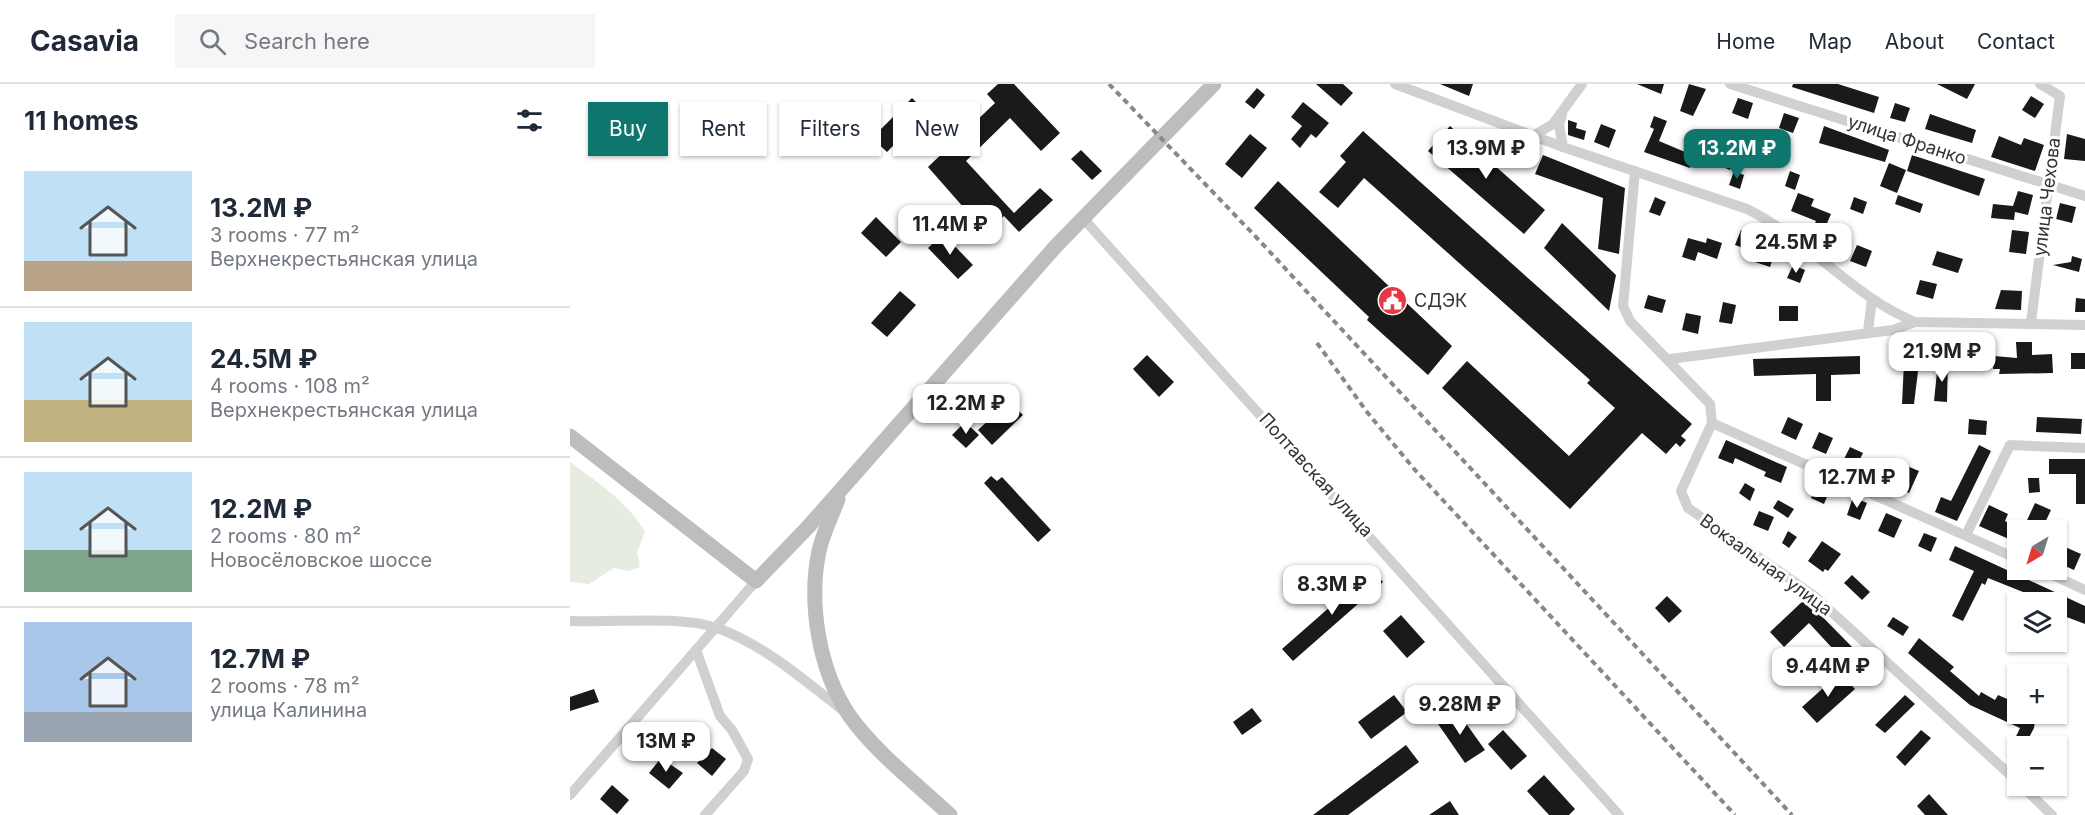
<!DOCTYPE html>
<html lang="en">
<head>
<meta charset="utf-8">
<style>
  :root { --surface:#fff; --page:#f6f6f7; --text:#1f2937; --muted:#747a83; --line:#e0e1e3; --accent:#0f766e }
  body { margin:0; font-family:Inter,sans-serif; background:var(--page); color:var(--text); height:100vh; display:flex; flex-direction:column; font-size:22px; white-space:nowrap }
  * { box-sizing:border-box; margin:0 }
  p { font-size:20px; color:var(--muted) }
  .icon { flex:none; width:33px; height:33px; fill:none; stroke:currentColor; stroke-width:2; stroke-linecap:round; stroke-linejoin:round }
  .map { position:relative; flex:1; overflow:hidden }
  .details { display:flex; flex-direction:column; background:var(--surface); width:570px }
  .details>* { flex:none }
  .top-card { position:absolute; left:18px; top:18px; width:570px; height:54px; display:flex; gap:12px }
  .needle { width:39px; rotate:218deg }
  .buttons { position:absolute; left:1437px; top:436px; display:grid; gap:12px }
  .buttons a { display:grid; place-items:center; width:60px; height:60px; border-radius:0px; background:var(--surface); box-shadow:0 2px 4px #0004; font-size:30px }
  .price { position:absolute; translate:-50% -51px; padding:0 14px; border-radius:12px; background:#fff; color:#222; font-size:20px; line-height:39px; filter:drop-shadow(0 2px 3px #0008) }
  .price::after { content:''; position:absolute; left:50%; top:36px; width:18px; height:14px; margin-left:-9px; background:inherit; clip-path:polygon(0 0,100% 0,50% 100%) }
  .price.active { background:var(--accent); color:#fff }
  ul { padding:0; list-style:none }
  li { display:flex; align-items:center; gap:18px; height:150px; padding:0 24px }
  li+li { border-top:2px solid var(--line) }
  li span { display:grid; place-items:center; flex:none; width:168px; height:120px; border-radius:0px; color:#555 }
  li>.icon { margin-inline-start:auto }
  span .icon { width:72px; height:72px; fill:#fffc; stroke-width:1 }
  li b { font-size:26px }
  h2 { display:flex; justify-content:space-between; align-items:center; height:72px; padding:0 24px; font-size:26px }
  .chip { padding:0 21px; border-radius:0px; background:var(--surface); box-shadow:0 2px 4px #0004; font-size:21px; line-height:54px }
  .chip.active { background:var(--accent); color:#fff }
  header { display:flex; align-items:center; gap:36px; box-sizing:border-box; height:84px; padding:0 30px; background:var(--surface); border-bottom:2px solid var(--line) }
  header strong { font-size:28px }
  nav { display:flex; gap:33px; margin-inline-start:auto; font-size:21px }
  .search { width:420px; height:54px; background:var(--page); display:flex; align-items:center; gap:15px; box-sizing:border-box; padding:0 21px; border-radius:0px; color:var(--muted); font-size:22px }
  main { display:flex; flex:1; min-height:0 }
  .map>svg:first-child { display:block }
  .green { fill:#e6ecdf }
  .building { fill:#1a1a1a }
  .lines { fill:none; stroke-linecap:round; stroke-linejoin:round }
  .street { stroke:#d0d0d0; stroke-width:10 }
  .secondary { stroke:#bdbdbd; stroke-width:15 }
  .rail { stroke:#888; stroke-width:4; stroke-dasharray:6 4.5; stroke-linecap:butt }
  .labels { text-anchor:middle; stroke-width:6; stroke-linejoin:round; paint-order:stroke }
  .street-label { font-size:18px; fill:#333; stroke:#fff }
  .poi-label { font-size:18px; fill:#333; stroke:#fff; text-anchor:start }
</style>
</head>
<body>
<header>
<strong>Casavia</strong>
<div class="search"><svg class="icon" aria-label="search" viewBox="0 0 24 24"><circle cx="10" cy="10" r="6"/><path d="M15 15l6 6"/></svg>Search here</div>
<nav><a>Home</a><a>Map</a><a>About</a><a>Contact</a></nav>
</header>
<main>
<section class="details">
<h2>11 homes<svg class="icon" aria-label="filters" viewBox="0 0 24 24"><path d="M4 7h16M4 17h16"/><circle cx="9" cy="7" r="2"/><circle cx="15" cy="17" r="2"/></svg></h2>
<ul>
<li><span style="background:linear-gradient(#bfe0f5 75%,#b9a48a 0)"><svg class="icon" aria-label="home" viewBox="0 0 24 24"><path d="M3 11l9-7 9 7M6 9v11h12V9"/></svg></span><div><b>13.2M ₽</b><p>3 rooms · 77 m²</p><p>Верхнекрестьянская улица</p></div></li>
<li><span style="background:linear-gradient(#bfe0f5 65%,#c2b280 0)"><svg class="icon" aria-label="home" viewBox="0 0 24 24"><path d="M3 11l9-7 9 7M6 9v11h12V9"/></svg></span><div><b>24.5M ₽</b><p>4 rooms · 108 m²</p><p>Верхнекрестьянская улица</p></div></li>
<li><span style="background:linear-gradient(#bfe0f5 65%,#7fa58c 0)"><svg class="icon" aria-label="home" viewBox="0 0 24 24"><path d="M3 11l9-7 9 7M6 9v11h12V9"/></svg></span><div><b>12.2M ₽</b><p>2 rooms · 80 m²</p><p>Новосёловское шоссе</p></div></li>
<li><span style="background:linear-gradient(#a9c7e8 75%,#9aa5b1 0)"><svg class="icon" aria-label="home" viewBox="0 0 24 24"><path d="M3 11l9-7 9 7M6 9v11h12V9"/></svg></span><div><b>12.7M ₽</b><p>2 rooms · 78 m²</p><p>улица Калинина</p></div></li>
</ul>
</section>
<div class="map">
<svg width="1515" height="731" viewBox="0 0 1515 731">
  <rect width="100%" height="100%" fill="#fff"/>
  <!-- green -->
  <path class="green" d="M0 378C28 399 57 417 75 448L67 468 70 483 59 487 44 484 19 500 0 498Z"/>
  <!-- building -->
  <g class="building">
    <polygon points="428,0 444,0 490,49 471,67 440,34 396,77 444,129 470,104 483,116 449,148 434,132 416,149 358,83 425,19 417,10"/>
    <polygon points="746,0 773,0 783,9 771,22"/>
    <polygon points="870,0 903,0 899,12"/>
    <polygon points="1067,0 1094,0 1091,10"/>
    <polygon points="1119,0 1136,5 1123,32 1110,27"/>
    <polygon points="1223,0 1268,0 1309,13 1304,29 1222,3"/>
    <polygon points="1367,0 1405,0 1397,15"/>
    <polygon points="687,4 695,11 684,25 675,18"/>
    <polygon points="1461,12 1474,20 1465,34 1452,26"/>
    <polygon points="342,14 356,28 317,68 302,54"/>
    <polygon points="1168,14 1183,19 1178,35 1162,29"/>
    <polygon points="733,18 759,39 746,54 741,50 730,64 721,55 732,42 721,33"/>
    <polygon points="1325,19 1340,24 1335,38 1320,34"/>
    <polygon points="1214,29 1229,34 1223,49 1209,44"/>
    <polygon points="1360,30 1406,46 1402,59 1355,45"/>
    <polygon points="1084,32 1097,37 1089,57 1115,68 1122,48 1144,56 1147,48 1158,53 1154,64 1167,70 1160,86 1126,72 1120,84 1074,68 1084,45 1080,43"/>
    <polygon points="998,36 1007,39 1006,44 1016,47 1014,56 998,51"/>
    <polygon points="1031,40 1046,46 1039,64 1024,58"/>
    <polygon points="880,42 975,126 954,150 858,67"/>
    <polygon points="1254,42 1319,66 1315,78 1249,59"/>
    <polygon points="793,47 1122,340 1111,352 1116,356 1110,363 1106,359 1096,370 1072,349 1000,425 872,304 897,277 999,372 1045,324 1017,299 1020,296 794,94 768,124 749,108 776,78 770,72"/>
    <polygon points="680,50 697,64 672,94 655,80"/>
    <polygon points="1497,50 1515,55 1515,77 1494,75"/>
    <polygon points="1429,52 1451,61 1454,54 1474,61 1465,87 1421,73"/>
    <polygon points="511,66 532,87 522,96 501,75"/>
    <polygon points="973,71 1055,104 1049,170 1028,165 1033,114 965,90"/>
    <polygon points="1342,71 1415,95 1409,112 1337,87"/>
    <polygon points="1319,79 1336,86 1327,109 1310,102"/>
    <polygon points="1164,87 1174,91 1170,105 1159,101"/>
    <polygon points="1220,87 1230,91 1225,106 1215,102"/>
    <polygon points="708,97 882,262 858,291 797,236 799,233 684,124"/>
    <polygon points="1448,107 1463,111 1458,131 1445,128 1444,136 1421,134 1423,120 1443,122"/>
    <polygon points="1228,109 1244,115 1241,122 1261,130 1251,153 1241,149 1246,137 1221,127"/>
    <polygon points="1328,111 1353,120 1350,129 1325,120"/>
    <polygon points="1085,113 1096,118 1090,132 1079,128"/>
    <polygon points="1284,113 1297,118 1293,130 1280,125"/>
    <polygon points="1490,119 1506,123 1502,139 1486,135"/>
    <polygon points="306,133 331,158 316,173 291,149"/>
    <polygon points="992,139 1046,191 1039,227 974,164"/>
    <polygon points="1171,146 1184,151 1179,166 1165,161"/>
    <polygon points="1442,146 1459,148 1456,170 1439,168"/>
    <polygon points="373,150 403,181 388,195 358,164"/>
    <polygon points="1118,154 1136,159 1137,154 1152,159 1147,175 1128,168 1125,177 1112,173"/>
    <polygon points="1287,161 1302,167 1296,183 1280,177"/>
    <polygon points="1189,165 1204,170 1200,183 1185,178"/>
    <polygon points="1367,167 1393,175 1388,189 1362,181"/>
    <polygon points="1502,172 1512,175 1509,188 1483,181 1501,178"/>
    <polygon points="1223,181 1235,186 1230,199 1217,194"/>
    <polygon points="1350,196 1367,200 1363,215 1346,210"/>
    <polygon points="1431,206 1452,207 1451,226 1425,225"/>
    <polygon points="330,207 346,221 317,253 301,239"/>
    <polygon points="1078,211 1096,216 1092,229 1074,224"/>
    <polygon points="1506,214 1515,215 1515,228 1505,228"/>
    <polygon points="1153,218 1166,221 1162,240 1149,238"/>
    <rect x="1209" y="222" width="19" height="15"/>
    <polygon points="1116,229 1131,232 1128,250 1112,246"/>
    <polygon points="1446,258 1462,258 1462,271 1482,270 1483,289 1429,290 1430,285 1423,285 1424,272 1447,274"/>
    <rect x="1501" y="269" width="14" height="16"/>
    <polygon points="577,271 604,298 589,313 563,285"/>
    <polygon points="1290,272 1290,290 1261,291 1261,317 1246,317 1246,290 1184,292 1183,275"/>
    <polygon points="1334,278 1349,279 1344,320 1332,320"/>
    <polygon points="1368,278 1378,278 1377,318 1364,317"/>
    <polygon points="439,317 453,331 422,361 408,346"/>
    <polygon points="1218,333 1233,340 1226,356 1211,349"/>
    <polygon points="1467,333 1512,335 1511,350 1466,348"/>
    <polygon points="1399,335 1417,337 1416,351 1398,350"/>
    <polygon points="395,338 409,351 396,364 382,351"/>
    <polygon points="1249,348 1263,354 1256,370 1242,364"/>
    <polygon points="1156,356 1217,383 1211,399 1194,392 1196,388 1165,374 1163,380 1148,374"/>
    <polygon points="1409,361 1421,367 1387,437 1365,428 1371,413 1381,417"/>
    <polygon points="1280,363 1293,369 1286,383 1273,377"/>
    <polygon points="1479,375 1515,375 1515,420 1506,420 1506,390 1479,390"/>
    <polygon points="1317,376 1335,385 1337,382 1349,387 1339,409 1301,393 1308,379 1315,382"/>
    <polygon points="421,392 427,397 432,393 481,446 468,458 414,399"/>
    <polygon points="1458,394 1469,394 1470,408 1459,409"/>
    <polygon points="1247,398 1261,403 1254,420 1241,414"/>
    <polygon points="1175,399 1185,405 1180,417 1169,409"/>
    <polygon points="1283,413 1297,419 1290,436 1277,431"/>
    <polygon points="1208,416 1224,425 1218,434 1203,424"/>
    <polygon points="1465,419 1481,426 1471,447 1452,447"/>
    <polygon points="1419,421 1438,430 1435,437 1448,443 1448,459 1409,442"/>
    <polygon points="1189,427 1204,433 1198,447 1183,441"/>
    <polygon points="1316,429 1332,436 1324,454 1308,447"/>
    <polygon points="1218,447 1227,453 1219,464 1212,459"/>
    <polygon points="1354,449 1367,454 1361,468 1348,462"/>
    <polygon points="1252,457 1271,470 1258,487 1255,485 1253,488 1238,477"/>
    <polygon points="1486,459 1511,470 1504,486 1486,478"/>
    <polygon points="1385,462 1515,522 1515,540 1486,529 1486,519 1467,519 1451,512 1453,508 1418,494 1415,501 1412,499 1393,537 1382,532 1404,487 1379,476"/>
    <polygon points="802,486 813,498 723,577 712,565"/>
    <polygon points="1282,491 1300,508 1292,516 1274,499"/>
    <polygon points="1097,512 1112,527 1099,539 1085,524"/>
    <polygon points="1235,515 1284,565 1262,585 1253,576 1264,566 1239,539 1214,563 1200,548"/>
    <polygon points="831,531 855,558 837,574 813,547"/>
    <polygon points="1323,533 1339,543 1333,552 1317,542"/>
    <polygon points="1349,554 1384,583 1380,587 1409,612 1411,608 1425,616 1428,611 1442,617 1439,622 1445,625 1443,630 1466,630 1464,644 1454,663 1441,663 1450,644 1400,621 1338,569"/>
    <polygon points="1270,589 1285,605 1247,639 1232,623"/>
    <polygon points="24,605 29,618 0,627 0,613"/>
    <polygon points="824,611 837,628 801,655 788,638"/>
    <polygon points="1335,611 1345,620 1315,649 1305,641"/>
    <polygon points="682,624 692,637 672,651 663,638"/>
    <polygon points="885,624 915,666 895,679 866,637"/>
    <polygon points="933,646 957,672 941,686 918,660"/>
    <polygon points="1351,646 1361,654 1335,682 1326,673"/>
    <polygon points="836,661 849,678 778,731 743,731"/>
    <polygon points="142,664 156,675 142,692 127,679"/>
    <polygon points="91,674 113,689 99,705 79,689"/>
    <polygon points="974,691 1005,725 999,731 979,731 957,707"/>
    <polygon points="42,701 59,716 47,730 30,715"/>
    <polygon points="1359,710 1378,731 1355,731 1347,722"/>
    <polygon points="880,717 889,731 859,731"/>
  </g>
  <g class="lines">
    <!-- street -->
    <g class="street">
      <path d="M825 0 993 63 1177 125C1238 155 1282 212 1345 238L1515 241"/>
      <polyline points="1160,0 1515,112"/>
      <polyline points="992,31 989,41 993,63"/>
      <polyline points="963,52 983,40 1012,0"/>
      <polyline points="1065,87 1053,222 1060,237 1140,320 1142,339 1111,407 1118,424 1243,511 1448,698"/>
      <polyline points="512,133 1049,731"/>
      <polyline points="1461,238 1490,12 1470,0"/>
      <polyline points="1298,247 1302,215"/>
      <polyline points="1100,275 1323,246 1345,238"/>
      <polyline points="1142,339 1448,475"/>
      <polyline points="1396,451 1440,361 1515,364"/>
      <polyline points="1472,486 1515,506"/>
      <path d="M0 537C43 539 109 531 147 544 195 561 235 597 275 628"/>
      <polyline points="126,566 150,632 162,646 178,675 174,687 135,731"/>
      <polyline points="1452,702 1482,731"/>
      <polyline points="0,711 186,497"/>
    </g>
    <!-- secondary -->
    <g class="secondary">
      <polyline points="0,352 186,497 238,443 486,162 644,0"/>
      <path d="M268 415C262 432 253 449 249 467 238 520 249 586 279 631 304 667 348 701 380 731"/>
    </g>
    <!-- rail -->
    <g class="rail">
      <polyline points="539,0 687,154 1222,731"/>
      <polyline points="747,259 797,328 845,386 1165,731"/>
    </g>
  </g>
  <!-- icons -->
  <defs>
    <symbol id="civic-disc" viewBox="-11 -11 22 22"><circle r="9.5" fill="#e63946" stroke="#fff"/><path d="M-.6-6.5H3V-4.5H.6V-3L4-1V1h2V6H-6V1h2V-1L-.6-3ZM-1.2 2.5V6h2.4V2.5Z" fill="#fff"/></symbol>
  </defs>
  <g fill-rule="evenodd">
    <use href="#civic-disc" x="806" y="200" width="33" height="33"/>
  </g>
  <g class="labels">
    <!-- street labels -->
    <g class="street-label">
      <text transform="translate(1337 56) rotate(18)" y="6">улица Франко</text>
      <text transform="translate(1477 113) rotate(-83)" y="6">улица Чехова</text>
      <text transform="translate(746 391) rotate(48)" y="6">Полтавская улица</text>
      <text transform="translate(1196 481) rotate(36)" y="6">Вокзальная улица</text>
    </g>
    <!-- poi labels -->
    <g class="poi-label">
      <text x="844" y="223">СДЭК</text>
    </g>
  </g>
</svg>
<div class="buttons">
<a><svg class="needle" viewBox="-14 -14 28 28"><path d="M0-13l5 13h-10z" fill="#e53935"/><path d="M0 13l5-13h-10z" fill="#747a83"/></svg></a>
<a><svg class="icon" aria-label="layers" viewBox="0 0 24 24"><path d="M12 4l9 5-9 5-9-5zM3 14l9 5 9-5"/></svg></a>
<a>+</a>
<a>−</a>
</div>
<b class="price" style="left:916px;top:96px">13.9M ₽</b>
<b class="price active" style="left:1167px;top:96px">13.2M ₽</b>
<b class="price" style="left:380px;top:172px">11.4M ₽</b>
<b class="price" style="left:1226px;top:190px">24.5M ₽</b>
<b class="price" style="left:1372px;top:299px">21.9M ₽</b>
<b class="price" style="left:396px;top:351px">12.2M ₽</b>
<b class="price" style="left:1287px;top:425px">12.7M ₽</b>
<b class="price" style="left:762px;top:532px">8.3M ₽</b>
<b class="price" style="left:1258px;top:614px">9.44M ₽</b>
<b class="price" style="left:890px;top:652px">9.28M ₽</b>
<b class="price" style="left:96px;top:689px">13M ₽</b>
<div class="top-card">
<a class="chip active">Buy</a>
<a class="chip">Rent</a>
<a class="chip">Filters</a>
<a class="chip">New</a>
</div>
</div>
</main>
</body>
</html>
